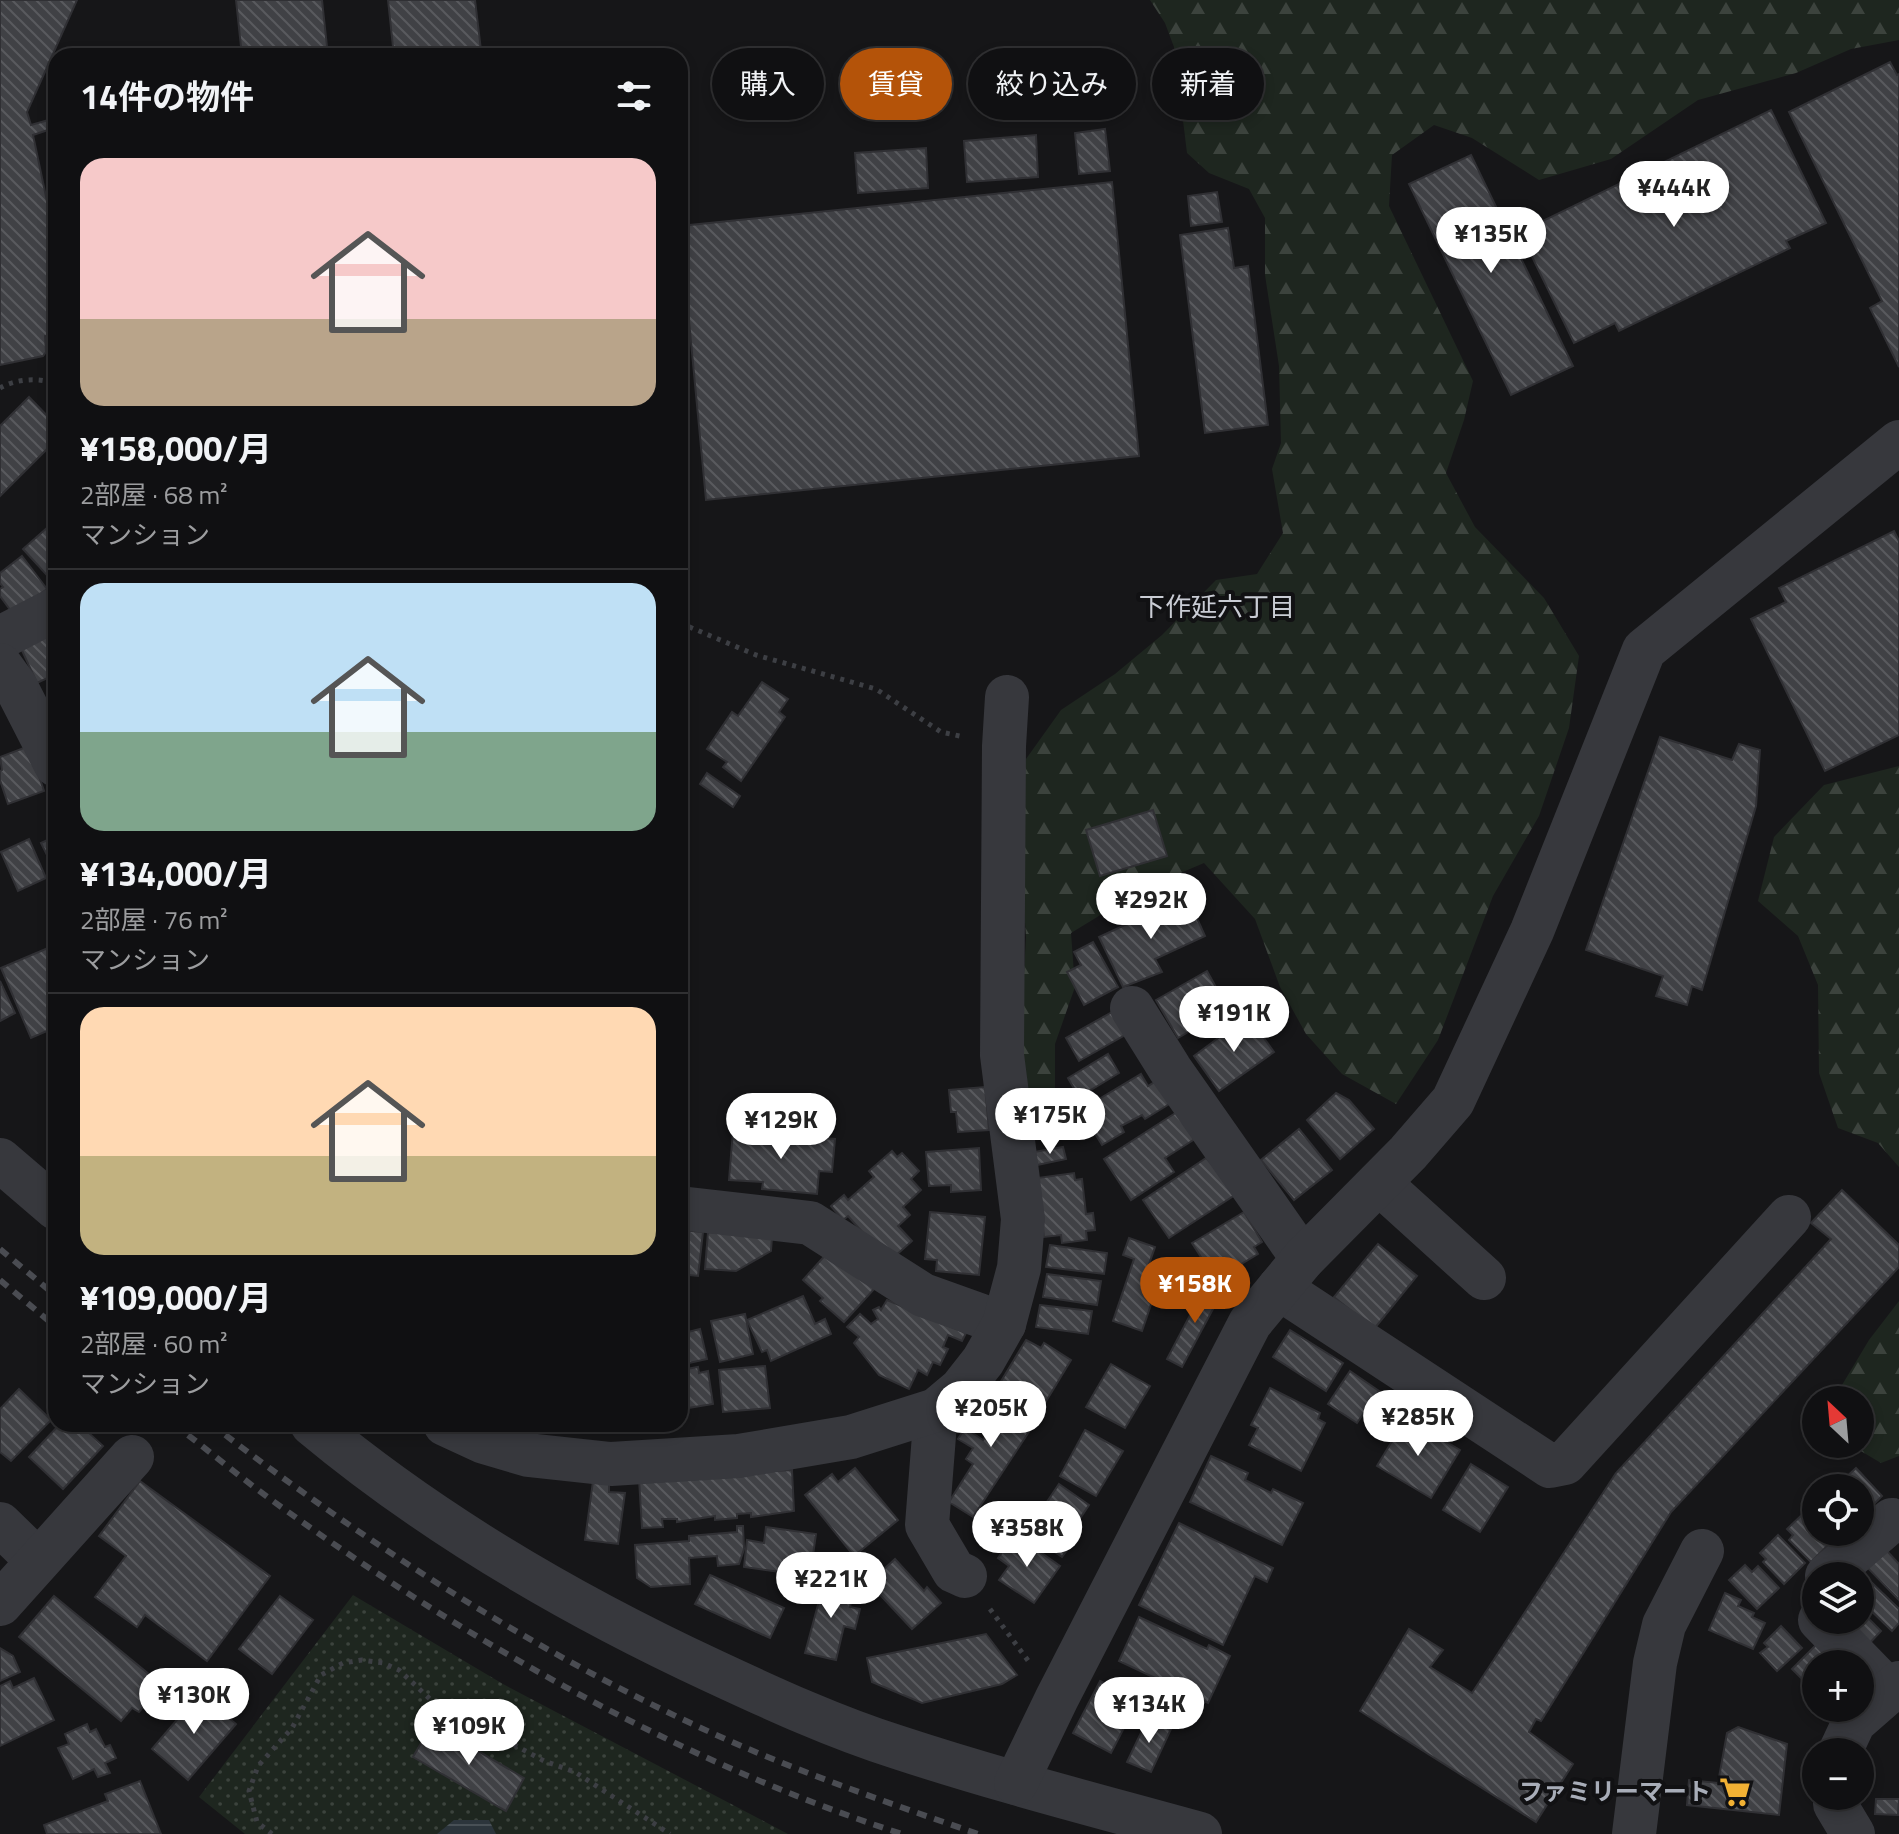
<!DOCTYPE html>
<html lang="ja">
<head>
<meta charset="utf-8">
<style>
  :root { --surface:#101012; --page:#1e1e20; --text:#f1f3f6; --muted:#9c9d9f; --line:#303032; --accent:#b45309 }
  body { margin:0; font-family:"Titillium Web","Noto Sans JP",sans-serif; background:var(--page); color:var(--text); height:100vh; display:flex; flex-direction:column; font-size:30px; white-space:nowrap }
  * { box-sizing:border-box; margin:0 }
  p { font-size:26px; color:var(--muted) }
  .icon { flex:none; width:44px; height:44px; fill:none; stroke:currentColor; stroke-width:2; stroke-linecap:round; stroke-linejoin:round }
  .map { position:relative; flex:1; overflow:hidden }
  .side { position:absolute; left:48px; top:48px; width:640px; height:1384px; display:flex; flex-direction:column; background:var(--surface); border-radius:24px; box-shadow:0 4px 12px #0003,0 0 0 2px var(--line) }
  .side>* { flex:none }
  .guide { position:absolute; left:712px; top:48px; width:760px; height:72px; display:flex; gap:16px }
  .needle { width:52px; rotate:334deg }
  .fabs { position:absolute; left:1802px; top:1386px; display:grid; gap:16px }
  .fabs a { display:grid; place-items:center; width:72px; height:72px; border-radius:50%; background:var(--surface); box-shadow:0 4px 12px #0003,0 0 0 2px var(--line); font-size:40px }
  .price { position:absolute; translate:-50% -68px; padding:0 18px; border-radius:28px; background:#fff; color:#222; font-size:26px; line-height:52px; filter:drop-shadow(0 2px 4px #0008) }
  .price::after { content:''; position:absolute; left:50%; top:48px; width:24px; height:18px; margin-left:-12px; background:inherit; clip-path:polygon(0 0,100% 0,50% 100%) }
  .price.current { background:var(--accent); color:#fff }
  ul { padding:0; list-style:none }
  li { display:grid; align-content:center; gap:16px; height:424px; padding:0 32px }
  li+li { border-top:2px solid var(--line) }
  li span { display:grid; place-items:center; height:248px; border-radius:24px; color:#555 }
  li>.icon { margin-inline-start:auto }
  span .icon { width:144px; height:144px; fill:#fffc; stroke-width:1 }
  li b { font-size:34px }
  h2 { display:flex; justify-content:space-between; align-items:center; height:96px; padding:0 32px; font-size:34px }
  .tag { padding:0 28px; border-radius:36px; background:var(--surface); box-shadow:0 4px 12px #0003,0 0 0 2px var(--line); font-size:28px; line-height:72px }
  .tag.current { background:var(--accent); color:#fff }
  .map>svg:first-child { display:block }
  .green { fill:url(#green-dots) }
  .forest { fill:url(#forest-firs) }
  .water { fill:url(#water-rules) }
  .building { fill:url(#building-back-hatch); stroke:#303034; stroke-width:2 }
  .lines { fill:none; stroke-linecap:round; stroke-linejoin:round }
  .path { stroke:#3d3f44; stroke-width:5; stroke-dasharray:4 6; stroke-linecap:butt }
  .minor { stroke:#37383d; stroke-width:44 }
  .rail { stroke:#4a4c52; stroke-width:6; stroke-dasharray:10 8; stroke-linecap:butt }
  .labels { text-anchor:middle; stroke-width:8; stroke-linejoin:round; paint-order:stroke }
  .poi-label { font-size:24px; font-weight:bold; fill:#a8adb8; stroke:#111113; text-anchor:end }
  .neighbourhood-label { font-size:26px; fill:#c9ccd4; stroke:#111113 }
</style>
</head>
<body>
<div class="map">
<svg width="1899" height="1834" viewBox="0 0 1899 1834">
  <defs>
    <pattern id="green-dots" width="8" height="8" patternUnits="userSpaceOnUse" patternTransform="scale(2)"><rect width="8" height="8" fill="#1e261f"/><path d="M2 2h.1M6 6h.1" fill="none" stroke="#3c433d" stroke-width="1.8" stroke-linecap="round"/></pattern>
    <pattern id="forest-firs" width="22" height="20" patternUnits="userSpaceOnUse" patternTransform="scale(2)"><rect width="22" height="20" fill="#1e261f"/><path d="M5 1l3.5 6h-7zM16 11l3.5 6h-7z" fill="#3c433d"/></pattern>
    <pattern id="water-rules" width="6" height="5" patternUnits="userSpaceOnUse" patternTransform="scale(2)"><rect width="6" height="5" fill="#2c353c"/><path d="M0 2.5h6" fill="none" stroke="#485056"/></pattern>
    <pattern id="building-back-hatch" width="6" height="6" patternUnits="userSpaceOnUse" patternTransform="scale(2)"><rect width="6" height="6" fill="#404145"/><path d="M-1 5l2 2M0 0l6 6M5-1l2 2" fill="none" stroke="#595a5e"/></pattern>
  </defs>
  <rect width="100%" height="100%" fill="#161618"/>
  <!-- green -->
  <polygon class="green" points="353,1595 503,1684 788,1834 245,1834 199,1797"/>
  <!-- forest -->
  <g class="forest">
    <polygon points="1150,0 1899,0 1899,40 1851,49 1796,73 1698,100 1611,159 1539,180 1472,138 1434,125 1392,155 1389,206 1473,381 1464,420 1446,473 1475,527 1544,598 1579,656 1569,728 1539,816 1493,896 1438,1040 1396,1104 1342,1074 1306,1034 1280,987 1255,919 1204,863 1143,889 1071,933 1075,987 1055,1044 1055,1095 1060,1134 1030,1130 1020,1047 1026,937 1017,802 1026,759 1061,710 1115,674 1162,635 1216,580 1257,574 1283,533 1272,469 1281,443 1279,366 1265,275 1265,218 1249,189 1209,173 1187,153 1174,47 1165,23"/>
    <polygon points="1899,766 1899,1167 1878,1143 1838,1128 1819,1073 1818,985 1798,936 1758,901 1774,837 1824,785"/>
    <polygon points="1899,1301 1899,1456 1881,1463 1849,1444 1860,1444 1860,1400 1833,1400 1869,1340"/>
  </g>
  <!-- water -->
  <polygon class="water" points="454,1820 489,1820 496,1834 437,1834"/>
  <!-- building -->
  <g class="building">
    <polygon points="0,0 77,0 27,112 31,125 52,119 54,128 33,135 56,244 56,334 45,336 46,352 43,356 0,365"/>
    <polygon points="236,0 322,0 328,56 242,56"/>
    <polygon points="388,0 475,0 481,50 428,56 394,56"/>
    <polygon points="1890,62 1897,75 1899,74 1899,367 1870,308 1882,301 1789,112"/>
    <polygon points="1771,110 1826,223 1786,241 1790,248 1619,331 1615,323 1574,343 1520,232"/>
    <polygon points="1105,129 1110,171 1079,174 1075,133"/>
    <polygon points="1036,135 1038,177 967,182 964,141"/>
    <polygon points="926,148 928,188 858,193 855,153"/>
    <polygon points="1471,155 1573,366 1511,395 1409,184"/>
    <polygon points="1112,182 1139,456 706,500 680,226"/>
    <polygon points="1217,192 1222,222 1191,226 1188,196"/>
    <polygon points="1228,228 1234,268 1248,266 1268,425 1205,433 1180,235"/>
    <polygon points="29,397 56,425 56,440 0,496 0,426"/>
    <polygon points="56,520 56,585 23,549"/>
    <polygon points="1894,531 1899,541 1899,735 1825,771 1751,619 1786,602 1779,588"/>
    <polygon points="22,556 47,589 14,615 0,596 0,589 3,587 0,583 0,573"/>
    <polygon points="56,628 56,674 37,683 19,644"/>
    <polygon points="762,682 788,699 779,712 785,717 741,781 723,767 727,762 707,749 732,712 738,716"/>
    <polygon points="1660,737 1732,760 1739,744 1760,750 1756,806 1702,990 1692,986 1687,1005 1656,996 1663,976 1586,950"/>
    <polygon points="29,746 44,791 8,804 0,780 0,771 2,770 0,757"/>
    <polygon points="707,773 740,796 733,807 700,784"/>
    <polygon points="1153,810 1167,856 1100,876 1086,830"/>
    <polygon points="56,836 56,873 41,843"/>
    <polygon points="29,839 46,878 18,891 1,852"/>
    <polygon points="1187,896 1205,936 1155,959 1162,972 1123,987 1099,937"/>
    <polygon points="1093,942 1118,987 1084,1005 1067,972 1081,965 1074,952"/>
    <polygon points="55,945 56,1027 31,1038 1,968"/>
    <polygon points="1207,971 1228,1009 1178,1038 1156,1000"/>
    <polygon points="0,981 15,1013 0,1021"/>
    <polygon points="1112,1012 1125,1035 1079,1061 1066,1038"/>
    <polygon points="1248,1016 1274,1052 1219,1091 1194,1056"/>
    <polygon points="1108,1054 1119,1073 1079,1097 1068,1078"/>
    <polygon points="1141,1074 1148,1086 1158,1080 1171,1103 1145,1119 1142,1115 1121,1126 1124,1132 1102,1145 1088,1122 1091,1120 1084,1108"/>
    <polygon points="985,1087 989,1130 958,1132 956,1112 951,1112 949,1090"/>
    <polygon points="1336,1093 1349,1100 1374,1129 1340,1159 1307,1120"/>
    <polygon points="1180,1110 1198,1137 1165,1158 1174,1172 1131,1200 1104,1159"/>
    <polygon points="1299,1129 1332,1170 1294,1200 1261,1160"/>
    <polygon points="733,1131 835,1139 832,1172 819,1171 817,1194 762,1189 763,1182 729,1180"/>
    <polygon points="1063,1147 1066,1159 1037,1165 1034,1152"/>
    <polygon points="979,1148 981,1190 951,1192 951,1185 929,1186 926,1152"/>
    <polygon points="892,1151 897,1157 902,1153 919,1171 911,1179 921,1190 903,1207 910,1215 898,1226 912,1241 894,1257 875,1246 848,1216 843,1220 831,1206 844,1195 848,1200 874,1177 869,1171"/>
    <polygon points="1206,1158 1238,1193 1169,1238 1143,1200"/>
    <polygon points="1074,1173 1075,1180 1082,1179 1086,1214 1093,1213 1095,1230 1086,1231 1087,1240 1062,1243 1061,1235 1044,1237 1037,1178"/>
    <polygon points="1842,1190 1899,1245 1899,1267 1671,1512 1541,1721 1536,1719 1529,1732 1573,1764 1536,1822 1360,1711 1409,1629 1443,1650 1430,1667 1472,1693 1616,1473 1831,1239 1811,1223"/>
    <polygon points="930,1212 985,1217 979,1275 936,1271 937,1260 925,1259"/>
    <polygon points="1244,1212 1262,1242 1254,1247 1258,1254 1223,1275 1214,1260 1206,1265 1192,1243"/>
    <polygon points="680,1230 703,1232 698,1276 680,1274"/>
    <polygon points="708,1232 772,1237 771,1251 736,1271 705,1269"/>
    <polygon points="1129,1238 1155,1247 1148,1267 1162,1272 1142,1331 1113,1321 1134,1259 1123,1255"/>
    <polygon points="1378,1244 1417,1276 1374,1329 1334,1297"/>
    <polygon points="1050,1245 1107,1253 1104,1274 1046,1267"/>
    <polygon points="828,1252 876,1287 844,1322 820,1301 823,1298 803,1280"/>
    <polygon points="1047,1274 1101,1281 1097,1305 1043,1297"/>
    <polygon points="1207,1283 1222,1292 1182,1367 1167,1359"/>
    <polygon points="803,1296 815,1324 825,1319 831,1334 771,1361 767,1350 762,1352 747,1320"/>
    <polygon points="887,1300 966,1333 962,1341 948,1335 943,1347 948,1349 940,1365 933,1362 927,1375 918,1370 909,1389 879,1375 854,1343 859,1337 847,1327 860,1314 871,1324 878,1319 873,1310 879,1307 881,1310"/>
    <polygon points="1040,1305 1092,1311 1088,1334 1036,1327"/>
    <polygon points="745,1314 753,1354 720,1362 711,1321"/>
    <polygon points="700,1329 707,1359 680,1365 680,1334"/>
    <polygon points="1290,1330 1343,1363 1326,1391 1273,1357"/>
    <polygon points="1026,1340 1041,1348 1044,1343 1071,1360 1042,1408 1000,1383"/>
    <polygon points="1111,1364 1150,1386 1125,1428 1086,1407"/>
    <polygon points="765,1366 770,1408 723,1412 719,1370"/>
    <polygon points="698,1367 699,1373 708,1371 713,1404 688,1408 687,1402 680,1403 680,1370"/>
    <polygon points="1350,1371 1379,1391 1357,1423 1328,1404"/>
    <polygon points="992,1388 1038,1418 973,1517 949,1502 973,1464 966,1459 973,1448 958,1439 965,1428 983,1440 991,1429 973,1417"/>
    <polygon points="1270,1388 1320,1413 1318,1419 1325,1423 1301,1471 1249,1445 1258,1428 1251,1425"/>
    <polygon points="19,1389 51,1420 11,1461 0,1452 0,1409"/>
    <polygon points="1406,1418 1460,1450 1431,1498 1377,1466"/>
    <polygon points="60,1424 79,1424 103,1446 63,1489 29,1457"/>
    <polygon points="1085,1430 1123,1451 1096,1496 1060,1476"/>
    <polygon points="1211,1456 1248,1473 1245,1480 1271,1493 1273,1489 1303,1503 1282,1545 1190,1502"/>
    <polygon points="1471,1464 1508,1487 1480,1532 1443,1510"/>
    <polygon points="855,1468 898,1520 854,1556 805,1495 832,1474 838,1482"/>
    <polygon points="1856,1468 1882,1496 1861,1517 1860,1488 1846,1488 1841,1482"/>
    <polygon points="792,1470 794,1511 751,1517 751,1513 737,1514 737,1518 715,1520 715,1516 677,1522 677,1519 662,1519 663,1527 642,1528 639,1479"/>
    <polygon points="140,1481 270,1576 207,1661 145,1615 137,1627 95,1597 126,1556 99,1536"/>
    <polygon points="593,1481 609,1483 609,1492 625,1493 618,1544 585,1540"/>
    <polygon points="1059,1484 1089,1505 1071,1532 1077,1537 1062,1557 1026,1533"/>
    <polygon points="1804,1513 1816,1525 1816,1532 1822,1532 1832,1541 1811,1562 1789,1540 1793,1535 1787,1529"/>
    <polygon points="1179,1523 1273,1568 1267,1582 1255,1576 1223,1645 1139,1605"/>
    <polygon points="737,1526 743,1526 744,1549 739,1564 718,1566 717,1556 689,1558 690,1584 651,1587 637,1578 635,1545 689,1541 689,1536 737,1532"/>
    <polygon points="766,1527 816,1534 810,1576 744,1567 747,1540 764,1543"/>
    <polygon points="1015,1534 1060,1566 1034,1603 999,1580 1009,1566 998,1558"/>
    <polygon points="1778,1535 1805,1563 1784,1584 1763,1562 1766,1559 1760,1553"/>
    <polygon points="1886,1550 1899,1564 1899,1600 1867,1567"/>
    <polygon points="895,1559 924,1591 927,1587 941,1603 912,1629 869,1583"/>
    <polygon points="1745,1565 1752,1572 1758,1566 1779,1588 1757,1609 1729,1580"/>
    <polygon points="710,1575 784,1608 770,1638 695,1604"/>
    <polygon points="826,1575 843,1580 840,1591 853,1594 850,1607 860,1609 855,1629 844,1626 836,1660 805,1653"/>
    <polygon points="1867,1578 1899,1609 1899,1623 1892,1631 1860,1600 1860,1585"/>
    <polygon points="1725,1593 1741,1600 1738,1606 1754,1613 1752,1617 1765,1623 1753,1649 1709,1630"/>
    <polygon points="54,1596 162,1685 139,1712 132,1708 121,1721 19,1637"/>
    <polygon points="280,1596 313,1620 272,1674 239,1649"/>
    <polygon points="1860,1610 1881,1631 1865,1648 1837,1620 1860,1620"/>
    <polygon points="1139,1617 1207,1649 1209,1645 1230,1656 1208,1703 1119,1661"/>
    <polygon points="1781,1626 1802,1648 1777,1671 1760,1653 1768,1647 1764,1643"/>
    <polygon points="986,1634 1017,1675 1002,1684 922,1703 872,1682 867,1658"/>
    <polygon points="1818,1643 1838,1664 1816,1664 1816,1677 1813,1675 1805,1682 1792,1669"/>
    <polygon points="0,1648 13,1656 20,1672 0,1681"/>
    <polygon points="34,1678 54,1720 0,1746 0,1686 10,1681 13,1688"/>
    <polygon points="1100,1681 1127,1695 1129,1690 1147,1699 1134,1725 1127,1722 1111,1753 1073,1733"/>
    <polygon points="200,1693 236,1724 188,1780 152,1749"/>
    <polygon points="1148,1718 1171,1729 1151,1772 1127,1762"/>
    <polygon points="87,1724 90,1732 96,1729 105,1747 110,1745 116,1758 105,1763 110,1773 98,1777 94,1769 73,1779 58,1748 69,1744 65,1734"/>
    <polygon points="432,1724 524,1778 506,1811 413,1757"/>
    <polygon points="1738,1727 1787,1744 1779,1815 1687,1805 1689,1780 1718,1783 1727,1733"/>
    <polygon points="140,1781 161,1834 47,1834 44,1825 108,1801 105,1794"/>
    <polygon points="1876,1799 1899,1799 1898,1815 1875,1814"/>
  </g>
  <g class="lines">
    <!-- path -->
    <g class="path">
      <path d="M0 388C15 379 39 377 56 384"/>
      <polyline points="680,623 756,655 876,689 941,732 964,737"/>
      <polyline points="990,1609 1029,1662"/>
      <polyline points="272,1834 257,1822 249,1791 258,1766 292,1728 321,1675 343,1663 362,1660 383,1663 399,1670 430,1699 544,1761 575,1772 670,1834"/>
    </g>
    <!-- minor -->
    <g class="minor">
      <polyline points="0,638 56,609"/>
      <polyline points="0,665 16,687 56,765"/>
      <polyline points="1132,1008 1170,1069 1303,1259"/>
      <polyline points="0,1160 56,1208"/>
      <polyline points="1379,1183 1484,1278"/>
      <polyline points="680,1208 810,1223 923,1295 1004,1324"/>
      <polyline points="1279,1288 1550,1466 1565,1463 1789,1217"/>
      <polyline points="936,1410 927,1525 954,1571 965,1576"/>
      <path d="M312 1424C432 1524 571 1605 713 1671 773 1699 834 1727 897 1747 997 1780 1099 1806 1200 1834"/>
      <polyline points="445,1424 484,1442 528,1455 611,1464 739,1456 851,1437 936,1410 961,1389 983,1361 1004,1324 1019,1268 1023,1219 1002,1055 1004,746 1007,697"/>
      <polyline points="0,1524 38,1561"/>
      <polyline points="1827,1576 1892,1520"/>
      <polyline points="0,1604 132,1457"/>
      <polyline points="1820,1620 1889,1691"/>
      <polyline points="1840,1752 1854,1722 1899,1683"/>
      <polyline points="1016,1783 1057,1698 1250,1323 1303,1259 1408,1153 1453,1101 1532,931 1644,650 1899,442"/>
      <polyline points="1835,1796 1835,1804 1853,1834"/>
      <polyline points="1634,1834 1655,1663 1664,1625 1702,1551"/>
    </g>
    <!-- rail -->
    <g class="rail">
      <polyline points="0,1249 56,1296"/>
      <polyline points="0,1280 56,1327"/>
      <path d="M174 1424C210 1452 246 1482 284 1509 472 1644 681 1762 902 1834"/>
      <path d="M211 1424C367 1544 532 1651 712 1733 798 1772 889 1803 978 1834"/>
    </g>
  </g>
  <!-- icons -->
  <defs>
    <symbol id="supermarket-bare" viewBox="-9 -9 18 18"><path d="M-6-5.5h2.5l.6 2H6L4.5 2H-2.5L-4.4-4H-6ZM-1.5 3.2a1.3 1.3 0 1 0 .1 0ZM3 3.2a1.3 1.3 0 1 0 .1 0Z" fill="#f2b134" stroke="#111113" stroke-width="2.5" paint-order="stroke"/></symbol>
  </defs>
  <g fill-rule="evenodd">
    <use href="#supermarket-bare" x="1713" y="1770" width="44" height="44"/>
  </g>
  <g class="labels">
    <!-- poi labels -->
    <g class="poi-label">
      <text x="1711" y="1800">ファミリーマート</text>
    </g>
    <!-- neighbourhood labels -->
    <g class="neighbourhood-label">
      <text x="1217" y="616">下作延六丁目</text>
    </g>
  </g>
</svg>
<div class="fabs">
<a><svg class="needle" viewBox="-14 -14 28 28"><path d="M0-13l5 13h-10z" fill="#e53935"/><path d="M0 13l5-13h-10z" fill="#9c9d9f"/></svg></a>
<a><svg class="icon" aria-label="locate" viewBox="0 0 24 24"><circle cx="12" cy="12" r="6"/><path d="M12 2v4M12 18v4M2 12h4M18 12h4"/></svg></a>
<a><svg class="icon" aria-label="layers" viewBox="0 0 24 24"><path d="M12 4l9 5-9 5-9-5zM3 14l9 5 9-5"/></svg></a>
<a>+</a>
<a>−</a>
</div>
<b class="price" style="left:1674px;top:229px">¥444K</b>
<b class="price" style="left:1491px;top:275px">¥135K</b>
<b class="price" style="left:1151px;top:941px">¥292K</b>
<b class="price" style="left:1234px;top:1054px">¥191K</b>
<b class="price" style="left:1050px;top:1156px">¥175K</b>
<b class="price" style="left:781px;top:1161px">¥129K</b>
<b class="price current" style="left:1195px;top:1325px">¥158K</b>
<b class="price" style="left:991px;top:1449px">¥205K</b>
<b class="price" style="left:1418px;top:1458px">¥285K</b>
<b class="price" style="left:1027px;top:1569px">¥358K</b>
<b class="price" style="left:831px;top:1620px">¥221K</b>
<b class="price" style="left:194px;top:1736px">¥130K</b>
<b class="price" style="left:1149px;top:1745px">¥134K</b>
<b class="price" style="left:469px;top:1767px">¥109K</b>
<div class="guide">
<a class="tag">購入</a>
<a class="tag current">賃貸</a>
<a class="tag">絞り込み</a>
<a class="tag">新着</a>
</div>
<section class="side">
<h2>14件の物件<svg class="icon" aria-label="filters" viewBox="0 0 24 24"><path d="M4 7h16M4 17h16"/><circle cx="9" cy="7" r="2"/><circle cx="15" cy="17" r="2"/></svg></h2>
<ul>
<li><span style="background:linear-gradient(#f6c9c9 65%,#b9a48a 0)"><svg class="icon" aria-label="home" viewBox="0 0 24 24"><path d="M3 11l9-7 9 7M6 9v11h12V9"/></svg></span><div><b>¥158,000/月</b><p>2部屋 · 68 m²</p><p>マンション</p></div></li>
<li><span style="background:linear-gradient(#bfe0f5 60%,#7fa58c 0)"><svg class="icon" aria-label="home" viewBox="0 0 24 24"><path d="M3 11l9-7 9 7M6 9v11h12V9"/></svg></span><div><b>¥134,000/月</b><p>2部屋 · 76 m²</p><p>マンション</p></div></li>
<li><span style="background:linear-gradient(#ffd9b3 60%,#c2b280 0)"><svg class="icon" aria-label="home" viewBox="0 0 24 24"><path d="M3 11l9-7 9 7M6 9v11h12V9"/></svg></span><div><b>¥109,000/月</b><p>2部屋 · 60 m²</p><p>マンション</p></div></li>
</ul>
</section>
</div>
</body>
</html>
